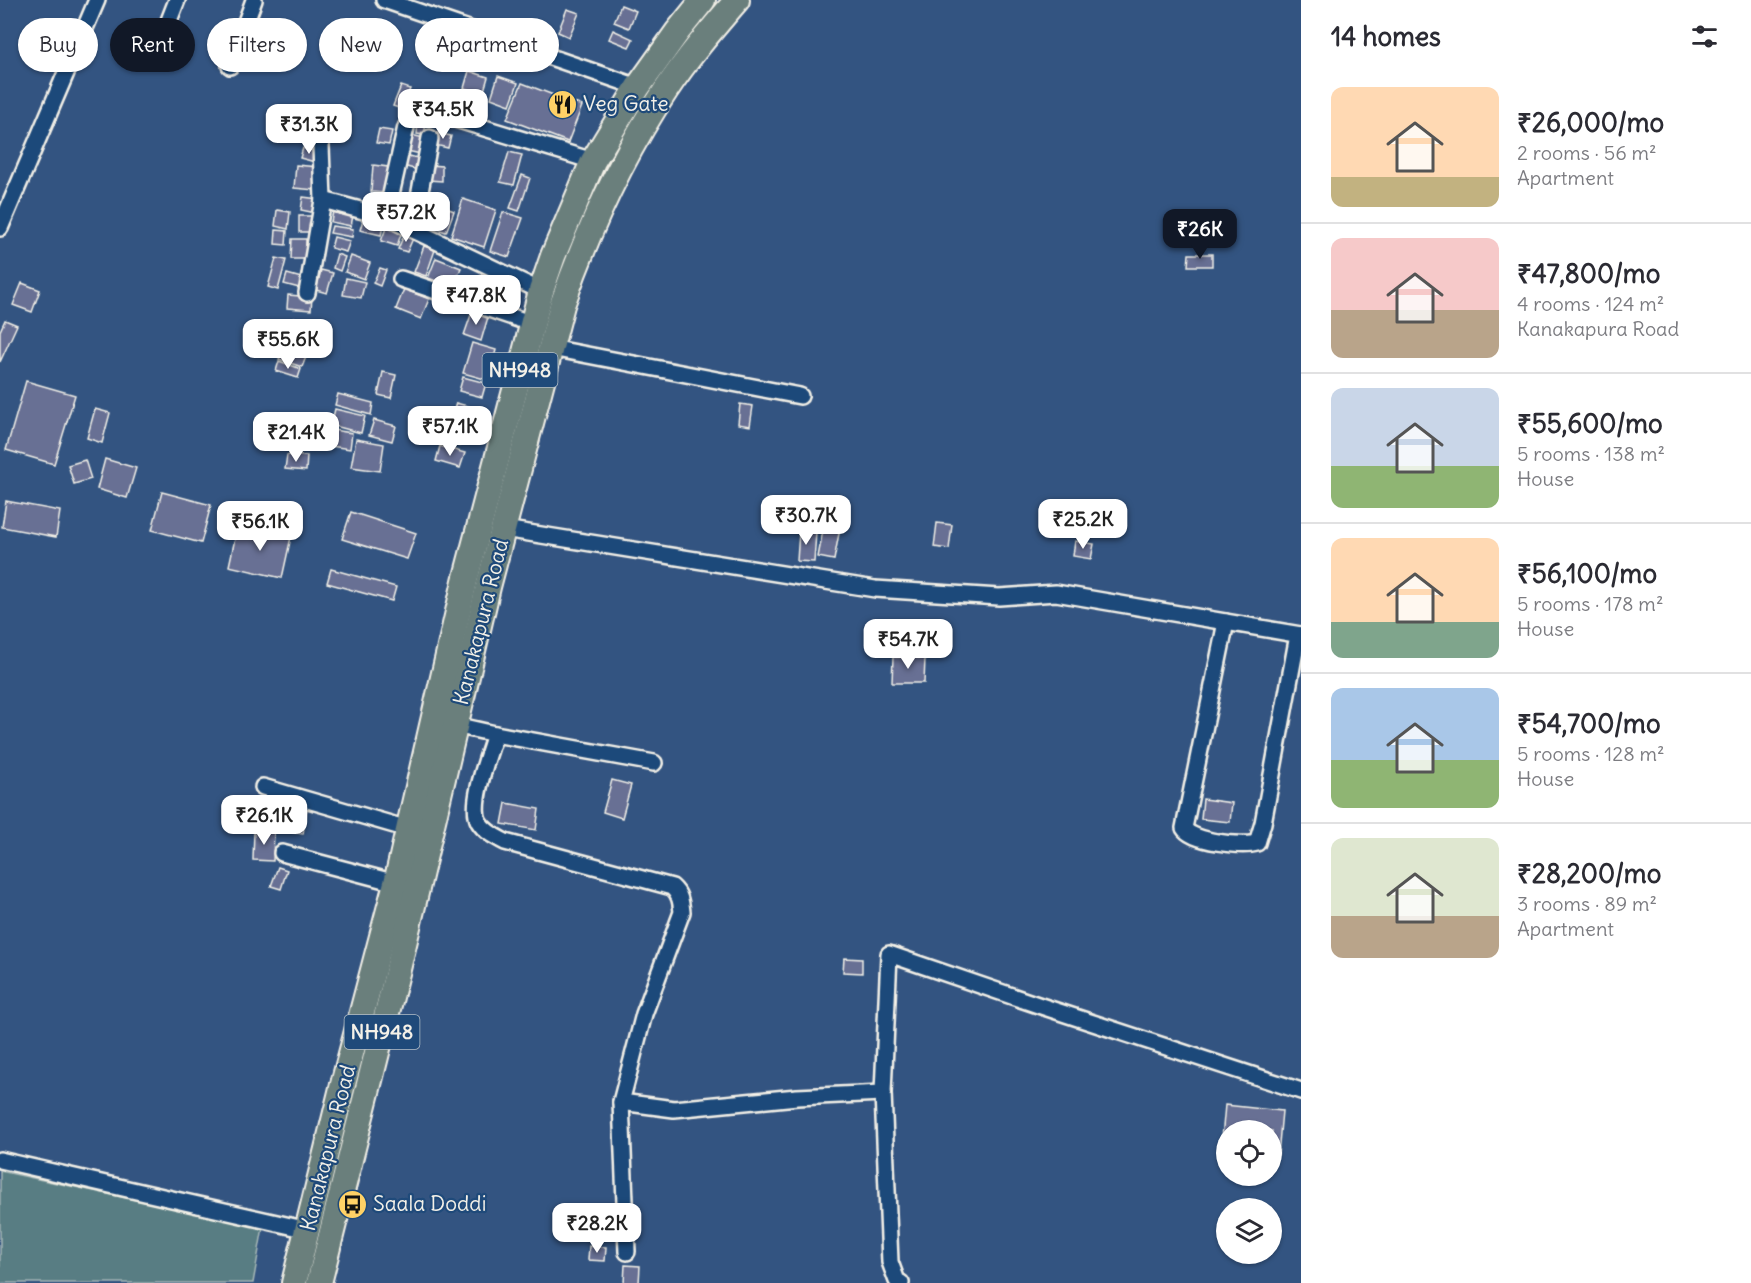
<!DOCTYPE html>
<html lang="en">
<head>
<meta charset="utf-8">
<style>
  :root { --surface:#fff; --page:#f2f2f3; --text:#2b2b33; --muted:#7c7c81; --line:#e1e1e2; --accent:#111827 }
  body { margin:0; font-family:Delius,sans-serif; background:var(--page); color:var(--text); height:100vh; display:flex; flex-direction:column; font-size:22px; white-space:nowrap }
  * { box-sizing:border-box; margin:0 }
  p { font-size:20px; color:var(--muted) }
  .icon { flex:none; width:33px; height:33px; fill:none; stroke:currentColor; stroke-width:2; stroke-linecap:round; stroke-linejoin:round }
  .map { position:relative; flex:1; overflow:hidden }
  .panel { display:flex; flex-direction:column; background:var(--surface); width:450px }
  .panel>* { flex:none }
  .guide { position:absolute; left:18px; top:18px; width:570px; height:54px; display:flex; gap:12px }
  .tools { position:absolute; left:1216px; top:1120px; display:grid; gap:12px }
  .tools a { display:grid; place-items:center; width:66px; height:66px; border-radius:50%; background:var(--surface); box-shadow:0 2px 4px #0004; font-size:30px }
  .price { position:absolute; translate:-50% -51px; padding:0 14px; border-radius:12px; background:#fff; color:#222; font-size:20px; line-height:39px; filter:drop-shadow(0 2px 3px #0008) }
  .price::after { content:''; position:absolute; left:50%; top:36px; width:18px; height:14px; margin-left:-9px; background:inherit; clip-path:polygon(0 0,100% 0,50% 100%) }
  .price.current { background:var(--accent); color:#fff }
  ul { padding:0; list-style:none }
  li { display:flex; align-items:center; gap:18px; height:150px; padding:0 30px }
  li+li { border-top:2px solid var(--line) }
  li span { display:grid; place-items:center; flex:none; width:168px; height:120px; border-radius:12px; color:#555 }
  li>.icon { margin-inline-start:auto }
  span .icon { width:72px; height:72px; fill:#fffc; stroke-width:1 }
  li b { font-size:26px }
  h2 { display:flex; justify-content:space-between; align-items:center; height:72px; padding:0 30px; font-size:26px }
  .chip { padding:0 21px; border-radius:27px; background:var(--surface); box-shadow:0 2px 4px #0004; font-size:21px; line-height:54px }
  .chip.current { background:var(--accent); color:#fff }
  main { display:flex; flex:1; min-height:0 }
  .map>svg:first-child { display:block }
  .green { fill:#587d83; stroke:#a6b7b6; stroke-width:1.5 }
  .building { fill:#676f94; stroke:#f4f1e8; stroke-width:1.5 }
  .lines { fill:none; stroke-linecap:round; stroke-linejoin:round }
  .minor-casing { stroke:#f4f1e8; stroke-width:20 }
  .trunk-casing { stroke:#f4f1e8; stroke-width:28 }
  .minor { stroke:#1f4a7a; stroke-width:15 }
  .trunk { stroke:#6a7f7c; stroke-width:24 }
  .labels { text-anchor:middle; stroke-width:4.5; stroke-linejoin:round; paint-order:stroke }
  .shield { fill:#1f4a7a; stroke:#b4bfc7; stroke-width:1.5 }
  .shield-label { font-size:20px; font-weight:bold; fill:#f4f1e8 }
  .poi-label { font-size:21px; fill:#f4f1e8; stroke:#1f4a7a; text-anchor:start }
  .street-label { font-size:21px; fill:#f4f1e8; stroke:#1f4a7a }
</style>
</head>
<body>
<main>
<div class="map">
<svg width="1301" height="1283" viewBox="0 0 1301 1283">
  <rect width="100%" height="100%" fill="#335481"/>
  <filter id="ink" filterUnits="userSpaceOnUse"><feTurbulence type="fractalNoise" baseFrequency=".0167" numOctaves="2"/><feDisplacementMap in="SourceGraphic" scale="12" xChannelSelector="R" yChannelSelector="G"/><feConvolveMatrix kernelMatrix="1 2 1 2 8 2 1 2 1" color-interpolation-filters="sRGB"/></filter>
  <g filter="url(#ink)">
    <!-- green -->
    <polygon class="green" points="0,1171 263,1227 253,1283 0,1283"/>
    <!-- building -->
    <g class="building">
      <polygon points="621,5 636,11 629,28 614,22"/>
      <polygon points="567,9 579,13 569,37 558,32"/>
      <polygon points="613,30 633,39 629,47 609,39"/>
      <polygon points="469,71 488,77 483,94 464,88"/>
      <polygon points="498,76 518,83 510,105 491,98"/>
      <polygon points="522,83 582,106 568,142 507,119"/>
      <polygon points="401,86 410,89 402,109 393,106"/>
      <polygon points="418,122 426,123 424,135 417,134"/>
      <polygon points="379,129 392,131 389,145 376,143"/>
      <polygon points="438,133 451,136 448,148 435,145"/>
      <polygon points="411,135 424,138 421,154 407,151"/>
      <polygon points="303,148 318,152 315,162 300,158"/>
      <polygon points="509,152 522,155 514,185 500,182"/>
      <polygon points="406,155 421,159 418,170 403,166"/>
      <polygon points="296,165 318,167 315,190 294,188"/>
      <polygon points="373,165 388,167 385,193 371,192"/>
      <polygon points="429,165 442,166 442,181 428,180"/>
      <polygon points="522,175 530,178 519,211 510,208"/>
      <polygon points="303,197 318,199 316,213 301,210"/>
      <polygon points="463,199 496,210 484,247 451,236"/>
      <polygon points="434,203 454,211 446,232 426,225"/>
      <polygon points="334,206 354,210 351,226 331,222"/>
      <polygon points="277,210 290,212 288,229 275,226"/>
      <polygon points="503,212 523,218 509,257 490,251"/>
      <polygon points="299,216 313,216 312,232 299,232"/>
      <polygon points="364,216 384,222 381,235 360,230"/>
      <polygon points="332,226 353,229 352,237 330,233"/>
      <polygon points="387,226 402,231 397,246 381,241"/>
      <polygon points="276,230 287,231 286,245 275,244"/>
      <polygon points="405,233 414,236 407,252 398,249"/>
      <polygon points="334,237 350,241 346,252 331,248"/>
      <polygon points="292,239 306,239 306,259 291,259"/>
      <polygon points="424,246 435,250 426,276 414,272"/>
      <polygon points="337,254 345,257 340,271 333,268"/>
      <polygon points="1189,254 1212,254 1212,266 1188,266"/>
      <polygon points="351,256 370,263 364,279 345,272"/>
      <polygon points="276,258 286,260 278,290 268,287"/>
      <polygon points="436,258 461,268 453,287 428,278"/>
      <polygon points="380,268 386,270 380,286 373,283"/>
      <polygon points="483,269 507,277 498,307 474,299"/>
      <polygon points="321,270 333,273 327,293 316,290"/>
      <polygon points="287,274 305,279 303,289 284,284"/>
      <polygon points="346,278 365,282 361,298 343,295"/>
      <polygon points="22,283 40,290 32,312 13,305"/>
      <polygon points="404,289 429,299 421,319 396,309"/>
      <polygon points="288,295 312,297 311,310 287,308"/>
      <polygon points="472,312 488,317 481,341 464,335"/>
      <polygon points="294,318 314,323 310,341 289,336"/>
      <polygon points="5,320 17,325 0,362 0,331"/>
      <polygon points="472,343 496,350 488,380 463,373"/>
      <polygon points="283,349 306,357 302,367 279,359"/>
      <polygon points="279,361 301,369 298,378 276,371"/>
      <polygon points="383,372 396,375 391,398 378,395"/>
      <polygon points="463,377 486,383 482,397 459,391"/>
      <polygon points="26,381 75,395 54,464 6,450"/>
      <polygon points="338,394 373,403 371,415 335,405"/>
      <polygon points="456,403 475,408 469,427 450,422"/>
      <polygon points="740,404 753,406 750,426 738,424"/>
      <polygon points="95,409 110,413 102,443 87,438"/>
      <polygon points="335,409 365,416 361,433 331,425"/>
      <polygon points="374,420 396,426 392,441 369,435"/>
      <polygon points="449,424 466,430 460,446 444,440"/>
      <polygon points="326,429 352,433 350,449 324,445"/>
      <polygon points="356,439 384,444 380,471 351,467"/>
      <polygon points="440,446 465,453 460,468 436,461"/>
      <polygon points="287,455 307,456 306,471 285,469"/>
      <polygon points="105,459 136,468 127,498 97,489"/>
      <polygon points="85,460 91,479 74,484 68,465"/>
      <polygon points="162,492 211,505 201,543 152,530"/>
      <polygon points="6,501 60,511 56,537 2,527"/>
      <polygon points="351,512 416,533 407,559 342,539"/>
      <polygon points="937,523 952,525 949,549 934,547"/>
      <polygon points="238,525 291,537 282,578 229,566"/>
      <polygon points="824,525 840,528 834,560 818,557"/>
      <polygon points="799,531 816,532 814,562 797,561"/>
      <polygon points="1075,541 1094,544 1091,559 1073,556"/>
      <polygon points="331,569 396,587 392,601 327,583"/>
      <polygon points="893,657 925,658 924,683 892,683"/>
      <polygon points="612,780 631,785 622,818 603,812"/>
      <polygon points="1203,799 1232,803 1230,822 1201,819"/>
      <polygon points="506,803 539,809 536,830 502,824"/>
      <polygon points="279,804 307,808 303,834 276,830"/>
      <polygon points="254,831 274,831 273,861 253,860"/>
      <polygon points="278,867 287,870 281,889 271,886"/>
      <polygon points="844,958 862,959 862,973 843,972"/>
      <polygon points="1225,1105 1282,1111 1278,1155 1272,1154 1272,1131 1227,1131 1227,1150 1221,1149"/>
      <polygon points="589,1246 606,1247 605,1261 588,1260"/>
      <polygon points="625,1265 640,1266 639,1283 624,1283"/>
    </g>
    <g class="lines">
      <defs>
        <g id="minor">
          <polyline points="384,0 638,87"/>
          <polyline points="163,36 177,0"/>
          <polyline points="230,66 254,0"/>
          <polyline points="445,116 593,161"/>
          <polyline points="323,200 386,217 541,291"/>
          <polyline points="386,217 406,127"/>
          <polyline points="0,228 97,0"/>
          <polyline points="413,229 430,138"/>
          <polyline points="401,279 533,324"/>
          <polyline points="307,293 323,200 321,146"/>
          <polyline points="551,348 800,396"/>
          <polyline points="504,529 875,589 999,597 1056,593 1301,635"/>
          <path d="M1226 622 1184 828C1192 842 1243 847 1257 843L1263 823 1298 635"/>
          <path d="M455 725 495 734C489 754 469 804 479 822 485 832 496 837 505 842L672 887C680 894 681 902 682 912L644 1014 621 1102 674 1109 797 1097 883 1093"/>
          <polyline points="495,734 654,763"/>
          <polyline points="263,787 408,829"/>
          <polyline points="282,853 396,883"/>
          <polyline points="621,1102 627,1252"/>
          <polyline points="0,1160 308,1230"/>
          <polyline points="901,1283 897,1281 890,1262 883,1093 889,954 1038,1005 1301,1091"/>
        </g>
        <g id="trunk">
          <polyline points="294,1283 342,1088 396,883 465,581 541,291 553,256 593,161 638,87 678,31 703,0"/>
          <path d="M319 1283 399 965 488 587 562 305C588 230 622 156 666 90 687 58 712 29 737 0"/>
        </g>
      </defs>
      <!-- minor casing -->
      <use href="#minor" class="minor-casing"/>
      <!-- trunk casing -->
      <use href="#trunk" class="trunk-casing"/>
      <!-- minor -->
      <use href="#minor" class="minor"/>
      <!-- trunk -->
      <use href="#trunk" class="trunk"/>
    </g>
  </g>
  <!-- icons -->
  <defs>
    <symbol id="restaurant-disc" viewBox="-11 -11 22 22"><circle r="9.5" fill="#ffd166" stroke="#1f4a7a"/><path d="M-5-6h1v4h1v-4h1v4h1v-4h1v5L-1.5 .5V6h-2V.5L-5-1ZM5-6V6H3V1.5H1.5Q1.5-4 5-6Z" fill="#111"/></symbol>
    <symbol id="bus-disc" viewBox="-11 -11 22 22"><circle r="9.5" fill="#ffd166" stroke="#1f4a7a"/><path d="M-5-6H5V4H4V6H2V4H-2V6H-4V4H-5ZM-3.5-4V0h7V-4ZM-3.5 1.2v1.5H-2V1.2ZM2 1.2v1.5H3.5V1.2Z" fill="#111"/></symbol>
  </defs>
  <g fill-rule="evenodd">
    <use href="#restaurant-disc" x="546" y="88" width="33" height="33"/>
    <use href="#bus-disc" x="336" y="1188" width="33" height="33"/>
  </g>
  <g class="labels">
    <!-- shield labels -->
    <g class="shield">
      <rect x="482.5" y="353" width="75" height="34" rx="4.5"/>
      <rect x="344.5" y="1015" width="75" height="34" rx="4.5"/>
    </g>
    <g class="shield-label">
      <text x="520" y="377">NH948</text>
      <text x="382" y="1039">NH948</text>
    </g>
    <!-- poi labels -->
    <g class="poi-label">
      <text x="583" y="111">Veg Gate</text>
      <text x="373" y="1211">Saala Doddi</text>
    </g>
    <!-- street labels -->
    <g class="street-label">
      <text transform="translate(481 622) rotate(-76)" y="7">Kanakapura Road</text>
      <text transform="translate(328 1148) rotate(-76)" y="7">Kanakapura Road</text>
    </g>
  </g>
</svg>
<div class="tools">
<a><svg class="icon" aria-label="locate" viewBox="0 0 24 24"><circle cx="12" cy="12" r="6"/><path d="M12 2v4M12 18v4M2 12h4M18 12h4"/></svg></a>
<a><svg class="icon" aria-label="layers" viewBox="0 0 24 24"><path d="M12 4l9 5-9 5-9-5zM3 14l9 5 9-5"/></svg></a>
</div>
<b class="price" style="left:443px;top:140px">₹34.5K</b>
<b class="price" style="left:309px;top:155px">₹31.3K</b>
<b class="price" style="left:406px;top:243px">₹57.2K</b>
<b class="price current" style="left:1200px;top:260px">₹26K</b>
<b class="price" style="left:476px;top:326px">₹47.8K</b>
<b class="price" style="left:288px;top:370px">₹55.6K</b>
<b class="price" style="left:450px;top:457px">₹57.1K</b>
<b class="price" style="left:296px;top:463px">₹21.4K</b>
<b class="price" style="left:806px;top:546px">₹30.7K</b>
<b class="price" style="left:1083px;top:550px">₹25.2K</b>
<b class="price" style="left:260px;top:552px">₹56.1K</b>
<b class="price" style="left:908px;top:670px">₹54.7K</b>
<b class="price" style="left:264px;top:846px">₹26.1K</b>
<b class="price" style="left:597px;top:1254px">₹28.2K</b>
<div class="guide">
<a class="chip">Buy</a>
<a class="chip current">Rent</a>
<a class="chip">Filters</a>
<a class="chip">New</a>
<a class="chip">Apartment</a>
</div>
</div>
<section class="panel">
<h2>14 homes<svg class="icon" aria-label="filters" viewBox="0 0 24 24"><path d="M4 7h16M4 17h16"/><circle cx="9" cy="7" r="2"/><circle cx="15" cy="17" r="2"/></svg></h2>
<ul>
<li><span style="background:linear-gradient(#ffd9b3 75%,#c2b280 0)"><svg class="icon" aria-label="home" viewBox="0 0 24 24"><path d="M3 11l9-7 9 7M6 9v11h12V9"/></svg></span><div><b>₹26,000/mo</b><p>2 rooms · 56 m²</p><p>Apartment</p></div></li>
<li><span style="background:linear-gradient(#f6c9c9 60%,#b9a48a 0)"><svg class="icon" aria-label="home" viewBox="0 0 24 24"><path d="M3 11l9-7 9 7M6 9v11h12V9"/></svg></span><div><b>₹47,800/mo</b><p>4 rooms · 124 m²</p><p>Kanakapura Road</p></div></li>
<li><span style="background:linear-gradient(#c9d6e8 65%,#8fb573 0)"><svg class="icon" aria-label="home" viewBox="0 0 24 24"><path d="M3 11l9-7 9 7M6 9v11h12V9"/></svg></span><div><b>₹55,600/mo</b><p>5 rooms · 138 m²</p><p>House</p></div></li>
<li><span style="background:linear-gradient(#ffd9b3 70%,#7fa58c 0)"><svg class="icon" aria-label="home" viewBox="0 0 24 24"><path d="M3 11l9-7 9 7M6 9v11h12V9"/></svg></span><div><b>₹56,100/mo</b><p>5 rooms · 178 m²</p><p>House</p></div></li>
<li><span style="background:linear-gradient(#a9c7e8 60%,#8fb573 0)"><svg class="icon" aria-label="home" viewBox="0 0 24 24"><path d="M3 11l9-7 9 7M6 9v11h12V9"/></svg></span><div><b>₹54,700/mo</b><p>5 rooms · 128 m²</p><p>House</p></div></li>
<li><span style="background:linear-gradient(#dfe7d0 65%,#b9a48a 0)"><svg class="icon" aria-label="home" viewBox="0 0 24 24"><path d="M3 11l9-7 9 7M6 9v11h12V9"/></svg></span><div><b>₹28,200/mo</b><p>3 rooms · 89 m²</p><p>Apartment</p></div></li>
</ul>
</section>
</main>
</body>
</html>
